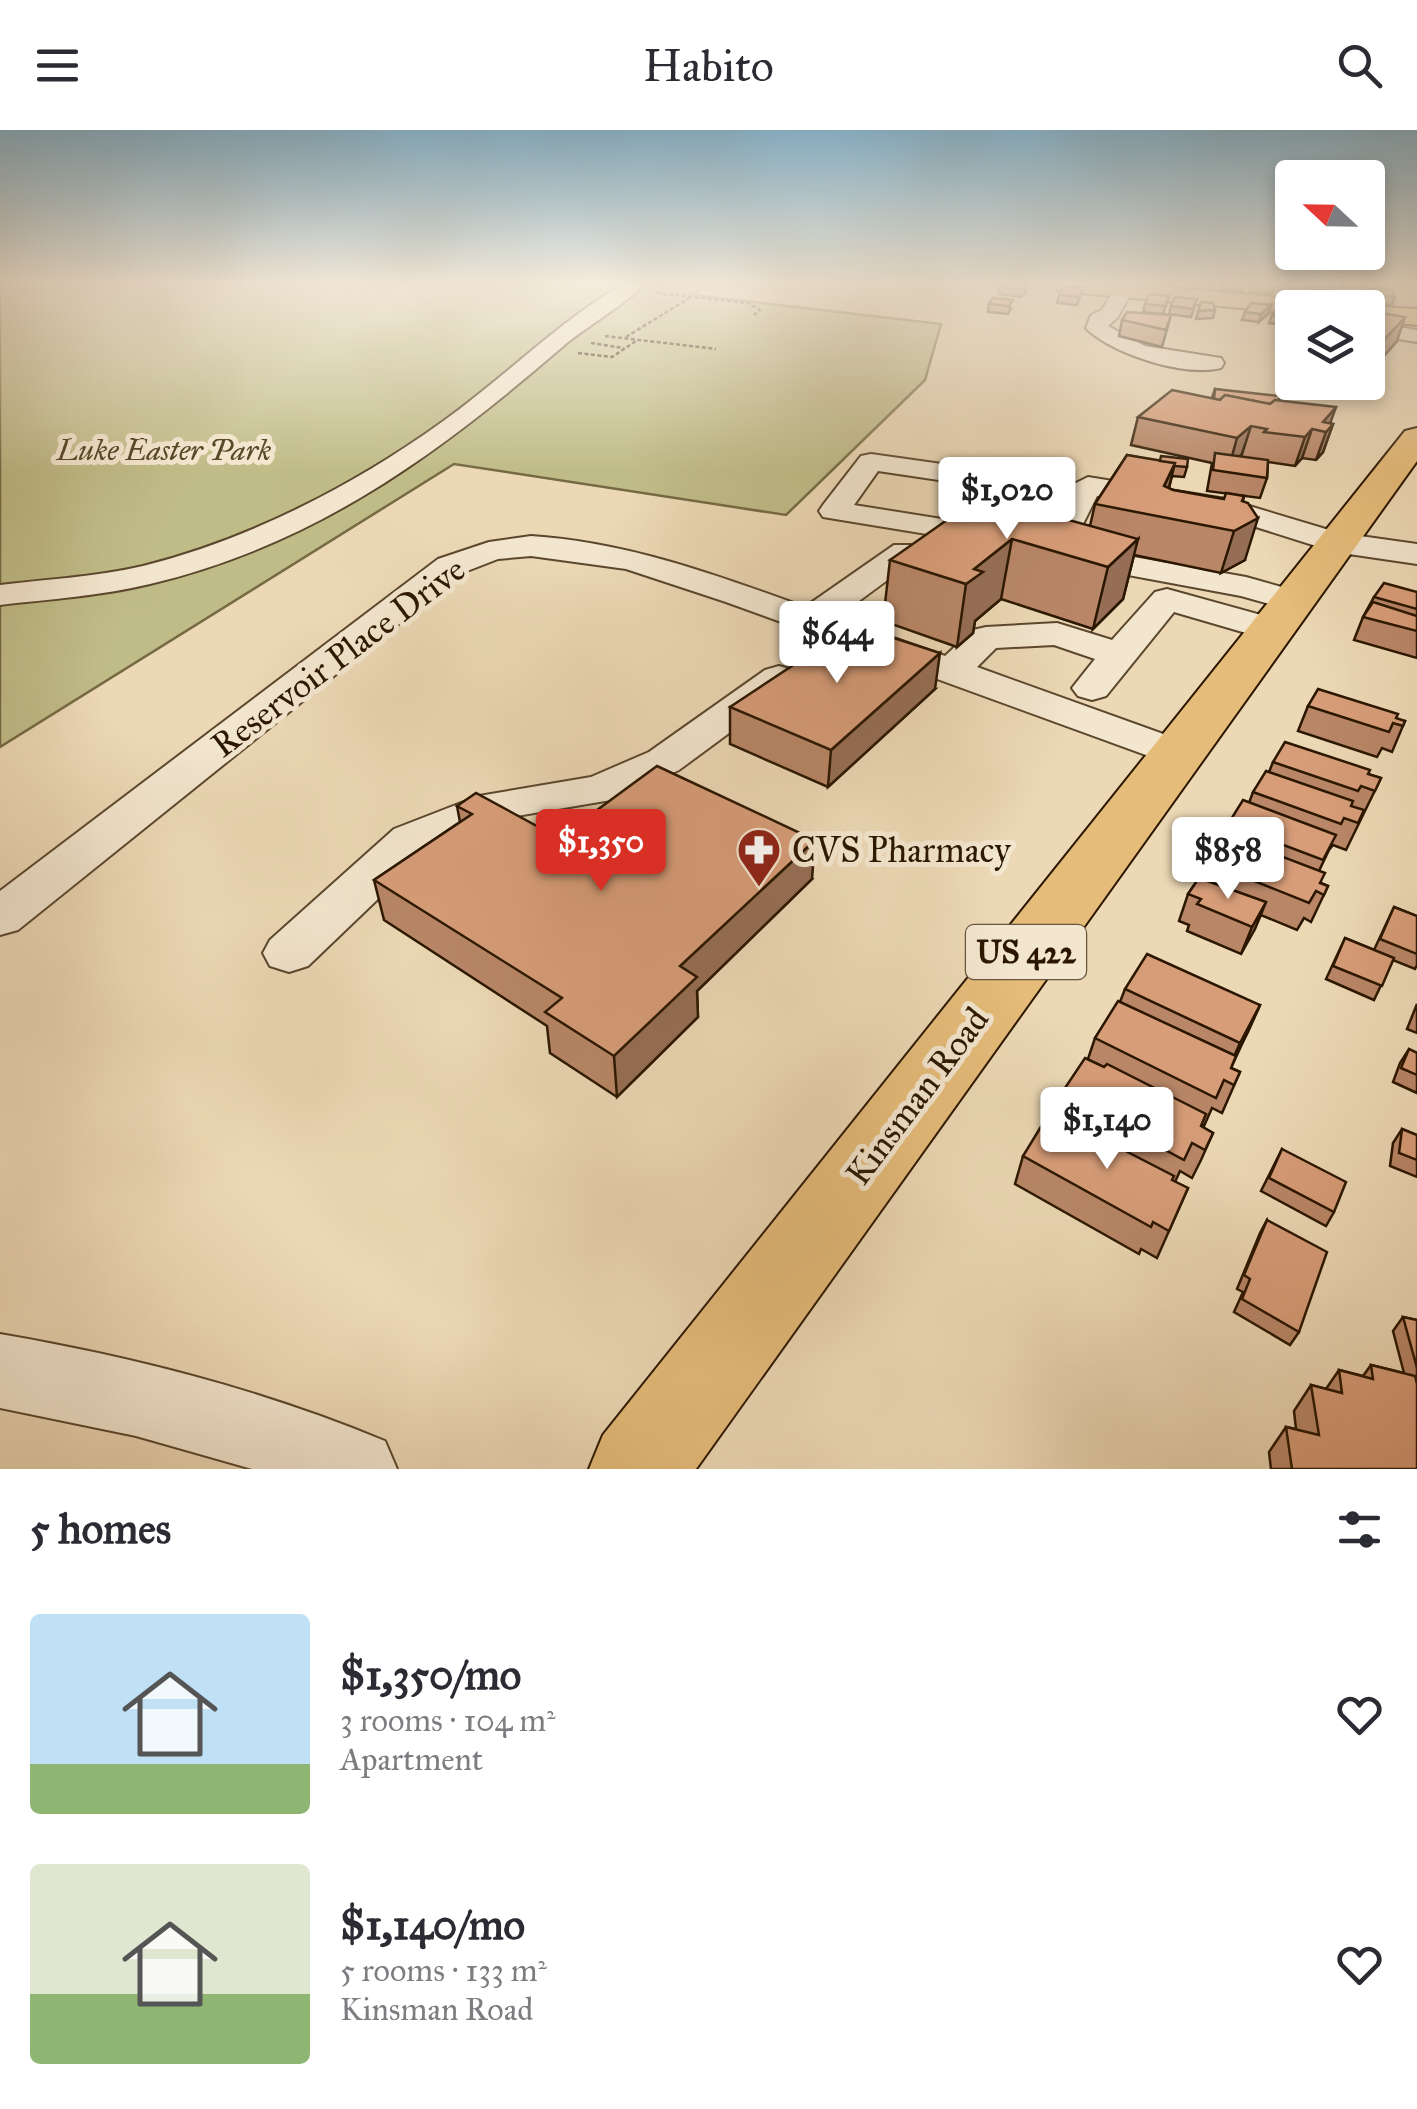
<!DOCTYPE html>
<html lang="en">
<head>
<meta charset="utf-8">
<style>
  :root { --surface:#fff; --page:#f2f2f3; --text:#2b2b33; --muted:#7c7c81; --accent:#d93025 }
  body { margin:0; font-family:"IM FELL Great Primer",serif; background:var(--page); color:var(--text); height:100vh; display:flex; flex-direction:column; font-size:38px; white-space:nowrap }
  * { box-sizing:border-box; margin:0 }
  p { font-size:32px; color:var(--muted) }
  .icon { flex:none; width:55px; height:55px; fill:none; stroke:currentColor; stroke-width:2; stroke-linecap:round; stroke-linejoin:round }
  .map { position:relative; height:1339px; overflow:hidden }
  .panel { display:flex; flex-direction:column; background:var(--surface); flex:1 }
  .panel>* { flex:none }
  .needle { width:65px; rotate:292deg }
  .buttons { position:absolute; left:1275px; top:30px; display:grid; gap:20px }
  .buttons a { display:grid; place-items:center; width:110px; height:110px; border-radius:10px; background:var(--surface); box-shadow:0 5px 15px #0003; font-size:50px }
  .price { position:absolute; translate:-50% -85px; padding:0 22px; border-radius:10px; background:#fff; color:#222; font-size:32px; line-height:65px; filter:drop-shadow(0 2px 5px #0008) }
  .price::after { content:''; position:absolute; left:50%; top:60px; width:30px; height:22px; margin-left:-15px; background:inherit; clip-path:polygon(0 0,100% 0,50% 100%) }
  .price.current { background:var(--accent); color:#fff }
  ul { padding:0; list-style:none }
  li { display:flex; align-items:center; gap:30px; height:250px; padding:0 30px }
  li span { display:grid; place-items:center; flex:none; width:280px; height:200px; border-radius:10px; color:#555 }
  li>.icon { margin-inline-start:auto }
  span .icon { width:120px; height:120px; fill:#fffc; stroke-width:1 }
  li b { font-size:42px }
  h2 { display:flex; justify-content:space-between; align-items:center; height:120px; padding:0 30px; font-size:42px }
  header { display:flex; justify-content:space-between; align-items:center; height:130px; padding:0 30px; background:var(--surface); font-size:45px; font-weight:600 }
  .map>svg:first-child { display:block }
  .green { fill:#c0bc88; stroke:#766a44; stroke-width:2.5 }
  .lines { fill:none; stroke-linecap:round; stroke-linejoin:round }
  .minor-casing { stroke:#5b472d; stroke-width:4 }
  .major-casing { stroke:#2b1700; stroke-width:4 }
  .path { stroke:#2b1700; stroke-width:2.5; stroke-dasharray:4 2.5; stroke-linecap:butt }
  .minor { fill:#f3e6cf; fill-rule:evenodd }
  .major { fill:#e6bc7a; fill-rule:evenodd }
  .wall { fill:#b98768; stroke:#2b1700; stroke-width:2.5 }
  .shaded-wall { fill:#966e55; stroke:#2b1700; stroke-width:2.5 }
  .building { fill:#d79d79; stroke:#2b1700; stroke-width:2.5 }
  .labels { text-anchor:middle; stroke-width:10; stroke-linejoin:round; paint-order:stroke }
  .far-park-label { font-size:30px; font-style:italic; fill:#584929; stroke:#f3e6cf }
  .shield { fill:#f3e6cf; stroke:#67553e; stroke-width:2.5 }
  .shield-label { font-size:32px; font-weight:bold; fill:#2b1700 }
  .street-label { font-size:35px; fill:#2b1700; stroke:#f3e6cf }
  .poi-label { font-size:35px; fill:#2b1700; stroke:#f3e6cf; text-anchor:start }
</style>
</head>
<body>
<header><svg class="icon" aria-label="menu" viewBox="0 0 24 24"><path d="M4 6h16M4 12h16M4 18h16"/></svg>Habito<svg class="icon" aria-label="search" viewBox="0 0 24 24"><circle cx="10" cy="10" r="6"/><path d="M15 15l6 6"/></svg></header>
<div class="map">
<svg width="1417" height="1339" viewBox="0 0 1417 1339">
  <rect width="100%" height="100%" fill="#ecd8b5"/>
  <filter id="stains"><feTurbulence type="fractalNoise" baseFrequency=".002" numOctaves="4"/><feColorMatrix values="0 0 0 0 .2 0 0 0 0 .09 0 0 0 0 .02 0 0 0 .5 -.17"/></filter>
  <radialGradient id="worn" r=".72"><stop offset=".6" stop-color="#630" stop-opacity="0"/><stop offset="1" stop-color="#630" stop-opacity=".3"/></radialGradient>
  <!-- green -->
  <polygon class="green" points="0,154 708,154 693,165 941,194 925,250 786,385 454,334 0,617"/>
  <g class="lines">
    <defs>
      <g id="minor">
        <path d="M623 154H645C626 174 585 197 561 218 436 326 314 415 150 454 101 466 50 469 0 475V455C47 449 96 447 143 436 250 409 353 356 442 292 504 248 557 193 623 154Z"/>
        <path d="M1123 154 1133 160 1117 188 1108 196 1145 216 1221 228 1224 233 1221 238C1184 247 1118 225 1090 202L1086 198 1091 185 1102 180 1116 156Z"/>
        <polygon points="1368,192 1417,200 1417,212 1368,204"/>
        <polygon points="871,324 1076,353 1088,347 1226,369 1339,403 1417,414 1417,434 1335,422 1221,386 1097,366 1072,416 1246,447 1303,463 1308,470 1303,477 1291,480 1241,466 1042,429 1037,422 1066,369 878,341 854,375 1011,400 1016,407 1011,414 1000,416 823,387 819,381 823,375 861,326"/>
        <path d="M531 406C627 412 716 445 805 477L894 415H916L921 422 916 429 836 488 945 526 973 500 986 497 1057 493 1112 510 1155 462 1167 459 1283 491 1288 499 1283 507 1270 510 1174 482 1106 566 1092 570 1078 566 1072 558 1095 529 1054 515 996 518 977 537 1191 614 1197 623 1191 632 1176 636 726 472 626 439 531 426 498 429 462 443 18 800 0 805V761L438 429 489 412Z"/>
        <polygon points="779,536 793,540 798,548 793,556 679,640 617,669 505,688 428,721 308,836 289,842 270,836 263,823 270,810 394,699 479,666 591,647 649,622 765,540"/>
        <path d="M0 1204C133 1227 260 1259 385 1311L397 1339H252L136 1306 0 1278Z"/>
      </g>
      <g id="major">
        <polygon points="1049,154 1134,154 1313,171 1325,178 1292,178 1292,183 1060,161"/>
        <polygon points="1368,176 1417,179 1417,195 1368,190 1368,178 1360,178"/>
        <polygon points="1417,298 1417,331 696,1339 589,1339 603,1305 1405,301"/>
      </g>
    </defs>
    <!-- minor casing -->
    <use href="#minor" class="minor-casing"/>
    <!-- major casing -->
    <use href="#major" class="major-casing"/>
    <!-- path -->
    <g class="path">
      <polyline points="656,163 748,173 760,180 754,185"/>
      <polyline points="605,206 716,219"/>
      <polyline points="626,207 691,167"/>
      <polyline points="591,213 624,218"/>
      <polyline points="578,223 612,227 636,211"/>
    </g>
    <!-- minor -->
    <use href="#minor" class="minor"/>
    <!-- major -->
    <use href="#major" class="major"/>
  </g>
  <!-- wall -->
  <g class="wall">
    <polygon points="1027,154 1026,162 1021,167 999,164 1000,157"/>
    <polygon points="1196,154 1215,154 1214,157 1196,156"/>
    <polygon points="1223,154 1244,154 1243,161 1222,159"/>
    <polygon points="1251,154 1274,154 1272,164 1250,162"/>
    <polygon points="1311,154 1331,161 1328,169 1309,167"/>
    <polygon points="1343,155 1364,164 1362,172 1342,170 1341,162"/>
    <polygon points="1083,158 1077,175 1057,173 1059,165"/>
    <polygon points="1371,159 1395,167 1392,175 1370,173 1369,166"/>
    <polygon points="1169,166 1163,184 1143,182 1145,174"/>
    <polygon points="993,168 1011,178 1008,184 988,182 989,174"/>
    <polygon points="1197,169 1191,187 1169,184 1171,176"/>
    <polygon points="1201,172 1215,180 1213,188 1196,189"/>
    <polygon points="1271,175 1269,183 1259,192 1242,190 1245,182"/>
    <polygon points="1292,178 1292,195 1291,196 1269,193 1272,185"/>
    <polygon points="1368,181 1397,211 1376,235 1368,233"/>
    <polygon points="1171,185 1162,217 1119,206 1122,190"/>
    <polygon points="1215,259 1279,270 1333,294 1323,322 1316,330 1302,328 1295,336 1268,332 1267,348 1260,368 1207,361 1212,333 1131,315 1138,287 1212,268"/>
    <polygon points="1127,325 1187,337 1184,347 1172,346 1169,358 1173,360 1224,369 1244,366 1243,371 1245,430 1221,443 1134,425 1123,469 1093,499 1001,469 975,491 973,503 957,517 883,491 890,430 1004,386 1090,396 1095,374"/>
    <polygon points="1417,462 1417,528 1354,510 1363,487 1374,467"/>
    <polygon points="935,559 828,657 730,614 730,577"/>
    <polygon points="1308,576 1405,591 1392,622 1382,618 1377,627 1298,601"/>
    <polygon points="1273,632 1368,644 1381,648 1346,720 1333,715 1329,720 1319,741 1321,753 1328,756 1311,792 1304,788 1297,800 1261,785 1241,824 1187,801 1189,795 1179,791 1188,764 1199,748 1205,731 1225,704 1228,694 1249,673 1253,662 1269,642"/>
    <polygon points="457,676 559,708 812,749 697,861 698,887 617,967 550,923 547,896 384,790 374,750 460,692"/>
    <polygon points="1394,777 1417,786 1417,835 1415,839 1393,830 1374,870 1326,849 1345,808 1374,820"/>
    <polygon points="1125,859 1260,875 1231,938 1240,942 1222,983 1212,978 1204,996 1202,994 1201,996 1213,1003 1201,1030 1192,1048 1180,1041 1175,1052 1188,1058 1157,1128 1141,1119 1139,1124 1015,1054 1023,1026 1055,984 1061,964 1088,929 1095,908 1120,872"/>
    <polygon points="1417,874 1417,903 1407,899"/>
    <polygon points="1409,919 1417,923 1417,963 1393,952 1400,933"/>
    <polygon points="1402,999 1417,1005 1417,1047 1390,1036 1393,1013"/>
    <polygon points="1282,1019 1334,1082 1326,1096 1261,1061"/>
    <polygon points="1267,1090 1299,1202 1290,1215 1234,1182 1243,1162 1237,1159 1260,1103"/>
    <polygon points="1403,1187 1417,1190 1417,1339 1271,1339 1269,1322 1286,1297 1296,1299 1294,1281 1311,1255 1326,1259 1339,1240 1363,1246 1371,1235 1404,1243 1393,1201"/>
  </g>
  <!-- shaded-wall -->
  <g class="shaded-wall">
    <polygon points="1271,175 1269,183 1259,192 1261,184"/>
    <polygon points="1405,187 1397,211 1376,235 1384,210"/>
    <polygon points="1336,277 1328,299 1333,294 1323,322 1316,330 1326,302 1323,292"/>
    <polygon points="1251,296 1242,324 1229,337 1237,308"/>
    <polygon points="1312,299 1302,328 1295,336 1305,307"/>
    <polygon points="1175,333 1165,373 1164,356"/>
    <polygon points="1258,388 1245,430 1221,443 1234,401"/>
    <polygon points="1012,409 1001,469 975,491 973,503 957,517 966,454 974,439"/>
    <polygon points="1138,409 1123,469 1093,499 1108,437"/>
    <polygon points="940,523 935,559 828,657 831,620"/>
    <polygon points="815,710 812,749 697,861 698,887 617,967 614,926 680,836"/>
    <polygon points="1266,772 1255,799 1241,824 1252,797"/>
    <polygon points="1260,875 1248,902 1228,940 1240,913"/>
  </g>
  <!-- building -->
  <g class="building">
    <polygon points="1004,154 1027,154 1023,159 1000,157"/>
    <polygon points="1311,154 1330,154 1331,161 1312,160"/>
    <polygon points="1343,155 1362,157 1364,164 1345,163"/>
    <polygon points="1063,156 1083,158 1079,167 1059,165"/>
    <polygon points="1379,158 1393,160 1395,167 1373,165 1371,159"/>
    <polygon points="1149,164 1169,166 1165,176 1145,174"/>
    <polygon points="1175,167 1197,169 1193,179 1171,176"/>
    <polygon points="993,168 1013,170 1009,176 989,174"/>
    <polygon points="1201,172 1213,173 1215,180 1198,181"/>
    <polygon points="1251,173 1271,175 1261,184 1245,182"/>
    <polygon points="1280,176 1292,178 1292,188 1272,185"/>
    <polygon points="1368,181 1405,187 1384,210 1368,207"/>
    <polygon points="1127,182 1171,185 1166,200 1122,190"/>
    <polygon points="1215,259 1279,266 1279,270 1275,270 1270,274 1225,265 1220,270 1214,269"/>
    <polygon points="1172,260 1220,270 1225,265 1270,274 1275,270 1336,277 1323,292 1333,294 1326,302 1312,299 1305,307 1264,302 1267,299 1251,296 1237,308 1138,287"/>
    <polygon points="1215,323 1268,330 1267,348 1213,340"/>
    <polygon points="1127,325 1175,333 1164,356 1173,360 1224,369 1226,363 1244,366 1242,371 1248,373 1258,388 1234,401 1095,374"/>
    <polygon points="1161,326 1188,329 1187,337 1174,336 1175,333 1160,331"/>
    <polygon points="1018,376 1138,409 1108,437 1012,409 974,439 983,442 966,454 890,430 964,378 1004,386"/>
    <polygon points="1384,453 1417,462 1417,479 1374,467"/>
    <polygon points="1373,472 1417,486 1417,501 1363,487"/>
    <polygon points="854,495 940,523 831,620 730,577"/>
    <polygon points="1318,559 1398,584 1396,588 1405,591 1403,596 1393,593 1389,602 1308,576"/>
    <polygon points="1285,612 1370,640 1368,644 1381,648 1375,661 1361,656 1358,661 1273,632"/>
    <polygon points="657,636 815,710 680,836 697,847 614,926 545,882 562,868 374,750 472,684 457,676 476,663 559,708"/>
    <polygon points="1266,641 1353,671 1351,676 1364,680 1358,693 1344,688 1341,694 1253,662"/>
    <polygon points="1243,670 1336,705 1323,730 1228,694"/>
    <polygon points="1223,704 1325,743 1320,753 1328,756 1324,765 1316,761 1309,773 1205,731"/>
    <polygon points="1199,748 1266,772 1252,797 1197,774 1201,769 1188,764"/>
    <polygon points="1394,777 1417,786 1417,824 1380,809"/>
    <polygon points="1345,808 1394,828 1382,856 1333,836"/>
    <polygon points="1147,824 1260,875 1240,913 1125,859"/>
    <polygon points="1118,871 1236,926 1231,938 1240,942 1234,955 1224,950 1216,968 1095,908"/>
    <polygon points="1409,919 1417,923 1417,945 1401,938"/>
    <polygon points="1085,928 1104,937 1107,934 1206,984 1201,996 1213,1003 1205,1020 1192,1013 1184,1030 1061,964"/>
    <polygon points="1050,982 1174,1046 1172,1050 1188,1058 1169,1101 1153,1092 1151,1097 1023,1026"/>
    <polygon points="1402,999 1417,1005 1417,1030 1399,1023"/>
    <polygon points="1282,1019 1346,1052 1334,1082 1269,1048"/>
    <polygon points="1267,1090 1327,1122 1299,1202 1242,1169 1250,1149 1244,1145"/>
    <polygon points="1403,1187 1417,1190 1417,1238"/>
    <polygon points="1371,1235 1415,1246 1417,1254 1417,1339 1292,1339 1286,1297 1319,1305 1311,1255 1342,1263 1339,1240 1373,1249"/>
  </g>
  <!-- sky -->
  <linearGradient id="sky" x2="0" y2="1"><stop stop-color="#88b6d0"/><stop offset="0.45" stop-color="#f6edde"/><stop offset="1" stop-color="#f6edde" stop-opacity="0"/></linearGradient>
  <rect width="1417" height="341" fill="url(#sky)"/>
  <!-- icons -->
  <defs>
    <symbol id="pharmacy-pin" viewBox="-11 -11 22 30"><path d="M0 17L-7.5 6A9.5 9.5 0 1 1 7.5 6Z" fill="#8f2418" stroke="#f3e6cf"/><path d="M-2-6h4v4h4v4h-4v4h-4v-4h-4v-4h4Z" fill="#fff"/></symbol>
  </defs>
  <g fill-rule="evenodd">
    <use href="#pharmacy-pin" x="734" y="695" width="50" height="68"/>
  </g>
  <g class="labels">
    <!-- far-park labels -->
    <g class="far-park-label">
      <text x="164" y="330">Luke Easter Park</text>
    </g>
    <!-- shield labels -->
    <rect class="shield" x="966" y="795" width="120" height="54" rx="8"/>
    <g class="shield-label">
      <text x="1026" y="833">US 422</text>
    </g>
    <!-- street labels -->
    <g class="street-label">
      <text transform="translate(338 527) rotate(-37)" y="12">Reservoir Place Drive</text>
      <text transform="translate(917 966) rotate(-53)" y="12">Kinsman Road</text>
    </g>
    <!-- poi labels -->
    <g class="poi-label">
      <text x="792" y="732">CVS Pharmacy</text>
    </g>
  </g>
  <rect width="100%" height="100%" filter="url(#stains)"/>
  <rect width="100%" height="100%" fill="url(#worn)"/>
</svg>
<div class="buttons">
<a><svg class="needle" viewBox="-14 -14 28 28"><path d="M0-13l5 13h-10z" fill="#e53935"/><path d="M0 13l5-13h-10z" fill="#7c7c81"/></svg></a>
<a><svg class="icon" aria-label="layers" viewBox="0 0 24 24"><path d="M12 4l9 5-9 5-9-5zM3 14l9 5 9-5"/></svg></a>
</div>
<b class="price" style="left:1007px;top:412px">$1,020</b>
<b class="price" style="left:837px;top:556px">$644</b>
<b class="price current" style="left:601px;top:764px">$1,350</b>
<b class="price" style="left:1228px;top:772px">$858</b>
<b class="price" style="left:1107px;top:1042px">$1,140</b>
</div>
<section class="panel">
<h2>5 homes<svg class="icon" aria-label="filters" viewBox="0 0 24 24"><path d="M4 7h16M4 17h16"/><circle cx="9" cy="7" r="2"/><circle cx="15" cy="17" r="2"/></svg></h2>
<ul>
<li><span style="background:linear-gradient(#bfe0f5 75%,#8fb573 0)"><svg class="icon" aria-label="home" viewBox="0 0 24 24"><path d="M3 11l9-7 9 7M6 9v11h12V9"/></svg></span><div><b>$1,350/mo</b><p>3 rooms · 104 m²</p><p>Apartment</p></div><svg class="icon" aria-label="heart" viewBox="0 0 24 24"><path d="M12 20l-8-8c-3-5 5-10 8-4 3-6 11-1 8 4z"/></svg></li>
<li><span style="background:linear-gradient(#dfe7d0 65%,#8fb573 0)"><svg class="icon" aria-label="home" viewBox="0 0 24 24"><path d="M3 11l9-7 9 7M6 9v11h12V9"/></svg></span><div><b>$1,140/mo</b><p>5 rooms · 133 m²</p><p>Kinsman Road</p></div><svg class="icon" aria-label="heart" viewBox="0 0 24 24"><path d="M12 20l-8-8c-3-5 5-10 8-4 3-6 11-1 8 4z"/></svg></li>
</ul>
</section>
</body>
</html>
